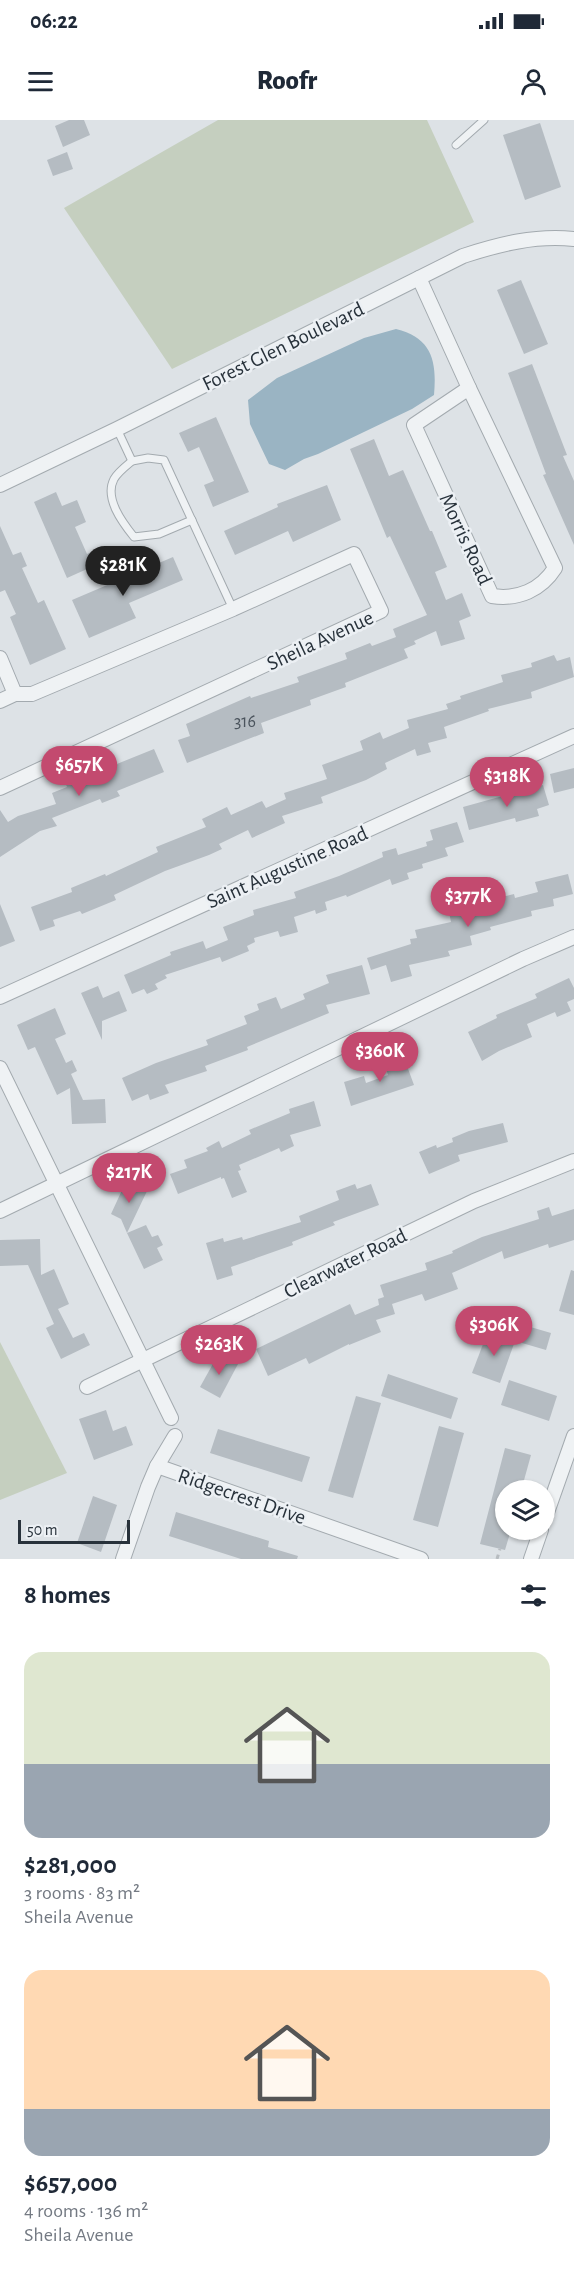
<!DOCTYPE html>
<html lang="en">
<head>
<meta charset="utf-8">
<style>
  :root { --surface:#fff; --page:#f2f2f3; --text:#1f2937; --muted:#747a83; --accent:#c34a6f }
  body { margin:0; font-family:"Alegreya Sans",sans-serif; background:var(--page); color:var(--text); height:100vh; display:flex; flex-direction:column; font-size:22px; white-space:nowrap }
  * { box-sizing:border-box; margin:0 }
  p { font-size:20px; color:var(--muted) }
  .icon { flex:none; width:33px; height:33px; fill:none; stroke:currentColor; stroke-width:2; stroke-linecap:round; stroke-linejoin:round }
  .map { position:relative; height:1439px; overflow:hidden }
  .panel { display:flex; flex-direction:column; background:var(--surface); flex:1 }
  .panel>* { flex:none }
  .fabs { position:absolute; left:495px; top:1360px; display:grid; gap:12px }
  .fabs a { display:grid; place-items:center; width:60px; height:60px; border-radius:50%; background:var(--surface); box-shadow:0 2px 4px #0004; font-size:30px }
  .scale { position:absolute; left:18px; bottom:15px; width:112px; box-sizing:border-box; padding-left:6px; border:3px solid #28323b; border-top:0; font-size:16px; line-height:21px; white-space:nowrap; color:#28323b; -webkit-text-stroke:4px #ecf0f4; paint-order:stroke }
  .price { position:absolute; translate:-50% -51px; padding:0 14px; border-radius:21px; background:var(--accent); color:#fff; font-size:20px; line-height:39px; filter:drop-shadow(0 2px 3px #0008) }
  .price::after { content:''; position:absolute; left:50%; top:36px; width:18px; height:14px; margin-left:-9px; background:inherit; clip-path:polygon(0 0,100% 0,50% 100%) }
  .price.selected { background:#222; color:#fff }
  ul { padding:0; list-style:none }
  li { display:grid; align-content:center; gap:12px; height:318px; padding:0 24px }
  li span { display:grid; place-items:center; height:186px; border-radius:18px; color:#555 }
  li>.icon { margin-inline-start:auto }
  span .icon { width:108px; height:108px; fill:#fffc; stroke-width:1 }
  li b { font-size:26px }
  h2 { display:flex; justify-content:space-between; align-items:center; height:72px; padding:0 24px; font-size:26px }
  .status { display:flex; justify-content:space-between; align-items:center; height:42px; padding:0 30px; background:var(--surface); direction:ltr }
  .status svg { height:16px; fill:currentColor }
  header { display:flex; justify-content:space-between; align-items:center; height:78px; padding:0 24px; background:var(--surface); font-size:27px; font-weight:800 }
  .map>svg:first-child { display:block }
  .green { fill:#c5cfbf }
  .water { fill:#9ab4c3 }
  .building { fill:#b5bcc2 }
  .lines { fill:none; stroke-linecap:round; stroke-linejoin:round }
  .lane-casing { stroke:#a3aaaf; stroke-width:9 }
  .street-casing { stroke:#a3aaaf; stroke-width:16 }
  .path { stroke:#b7bcc0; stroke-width:3; stroke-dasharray:4.5 4.5; stroke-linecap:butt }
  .lane { stroke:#eff2f4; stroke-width:7 }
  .street { stroke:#eff2f4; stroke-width:14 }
  .labels { text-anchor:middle; stroke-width:5; stroke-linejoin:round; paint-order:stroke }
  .number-label { font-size:18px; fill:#4b545d }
  .street-label { font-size:21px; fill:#28323b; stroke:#ecf0f4 }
</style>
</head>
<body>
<div class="status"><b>06:22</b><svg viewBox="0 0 49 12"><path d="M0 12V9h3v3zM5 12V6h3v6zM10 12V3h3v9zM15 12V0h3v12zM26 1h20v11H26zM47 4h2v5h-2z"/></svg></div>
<header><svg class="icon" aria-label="menu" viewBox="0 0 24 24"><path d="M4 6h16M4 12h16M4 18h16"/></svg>Roofr<svg class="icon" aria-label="person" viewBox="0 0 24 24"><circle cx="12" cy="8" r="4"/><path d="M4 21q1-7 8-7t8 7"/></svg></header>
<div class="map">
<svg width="574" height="1439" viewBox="0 0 574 1439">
  <rect width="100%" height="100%" fill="#dde2e6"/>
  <!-- green -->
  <g class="green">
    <polygon points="218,0 427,0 474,102 172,249 64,88"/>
    <polygon points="0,1222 67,1353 0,1380"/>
  </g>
  <!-- water -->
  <path class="water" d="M396 209C432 218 437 241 434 275L412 289 318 334 304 339 285 350 269 344 250 304 248 280 277 258 364 218Z"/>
  <!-- building -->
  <g class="building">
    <polygon points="69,0 84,0 90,15 63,27 55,6"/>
    <polygon points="540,3 561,67 525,80 503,15"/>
    <polygon points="67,32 73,49 53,56 47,40"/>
    <polygon points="521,160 548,224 524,234 497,170"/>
    <polygon points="532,244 567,335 563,336 574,361 574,425 543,355 546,354 508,253"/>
    <polygon points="216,297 249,372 213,387 204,365 214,361 199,327 188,332 179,313"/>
    <polygon points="374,319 389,356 403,350 430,411 432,411 447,447 435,452 446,480 462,473 471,496 459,501 465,519 441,526 436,511 414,521 416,524 404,529 408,538 345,563 346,567 310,580 311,585 261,603 264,613 187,643 178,620 190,616 186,604 250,576 251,578 299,562 297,557 347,539 345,533 370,523 372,526 396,517 393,509 427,495 390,416 387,418 350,329"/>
    <polygon points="327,365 341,400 293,422 288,411 235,435 224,411 278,387 277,384"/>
    <polygon points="56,372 62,386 77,380 86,402 75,407 87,434 100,428 105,441 67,458 34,382"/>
    <polygon points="0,406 13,435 21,432 27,446 22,448 38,483 44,480 66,529 30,545 10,497 16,494 5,470 0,472"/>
    <polygon points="173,437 183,460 129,483 136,498 89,518 72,480"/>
    <polygon points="554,535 557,541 570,537 574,557 531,572 532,578 488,589 489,591 444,607 447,618 428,623 431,632 417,636 415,629 385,643 387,649 366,660 321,677 323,683 282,696 285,703 252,718 248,710 219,724 222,729 209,735 165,751 114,775 116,780 82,794 80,791 53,800 55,806 40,811 31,787 72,772 71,768 105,754 106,756 158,732 156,727 206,707 202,699 227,687 231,695 262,681 266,688 286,679 284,673 327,659 322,645 363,630 360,621 380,612 383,619 409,608 407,600 448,589 446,584 461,579 460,576 503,562 501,555 532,547 531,543"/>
    <polygon points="154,629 164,652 117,671 120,676 102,683 100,679 52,698 57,706 40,711 0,737 0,690 8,702 18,696 56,684 52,673 67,667 65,662 101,646 102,650"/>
    <polygon points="574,648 574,668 554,673 550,654"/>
    <polygon points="543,665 549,685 537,689 539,696 516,702 515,698 469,710 463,687"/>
    <polygon points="457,702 464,722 445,728 448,736 422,744 423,748 407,753 409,759 392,765 390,759 347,777 346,775 325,782 327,790 316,794 315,790 294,797 298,812 280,817 278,811 254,818 255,822 247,826 249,831 222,842 220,837 165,855 167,858 155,864 158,869 147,874 144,869 132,874 124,855 171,835 170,832 203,821 206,829 228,820 223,807 254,795 253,790 296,778 294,772 339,756 383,737 382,732 396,728 398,735 427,726 426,722 433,720 430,710"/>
    <polygon points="568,754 573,774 553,779 554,786 531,791 532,796 490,807 491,810 470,816 472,825 448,831 450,836 409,845 412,856 391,862 386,845 371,850 367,838 411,824 410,819 417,818 415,810 451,802 449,792 466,788 467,794 493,787 491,780 514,774 515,778 538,772 535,762"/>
    <polygon points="0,784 15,821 0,827"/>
    <polygon points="362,845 370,874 326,885 329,893 247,927 248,930 205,946 207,951 165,965 169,973 150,980 148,974 132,981 122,958 156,943 208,925 206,920 247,904 244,896 259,890 257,884 276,877 281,889 305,879 303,874 329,863 326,855"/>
    <polygon points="569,858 574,868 574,879 567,882 571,891 557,897 555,892 527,904 532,917 499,931 482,941 468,912 497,898 496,895 537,878 535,874"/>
    <polygon points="98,866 103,878 119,871 127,891 102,901 102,920 81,873"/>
    <polygon points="55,888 66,914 55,919 66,943 72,940 77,951 71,954 83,980 105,979 106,1003 72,1004 70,968 57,975 35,927 28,930 17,905"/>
    <polygon points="403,935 414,965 351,986 344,962 364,956 366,963 388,955 384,942"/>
    <polygon points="314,981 321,1006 290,1015 294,1026 281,1032 279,1028 239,1045 241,1050 238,1051 247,1072 232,1078 224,1058 221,1059 221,1057 178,1074 170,1054 187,1048 184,1040 208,1031 206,1028 219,1021 222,1028 251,1014 249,1010 290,993 289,989"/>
    <polygon points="503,1003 508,1022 458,1035 460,1041 429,1054 419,1032 436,1025 437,1028 453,1022 452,1018 469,1011"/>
    <polygon points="133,1062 148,1069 127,1113 121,1099 111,1094 123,1068 129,1071"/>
    <polygon points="355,1064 357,1069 371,1064 379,1085 333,1102 335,1105 292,1122 293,1125 231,1147 233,1155 217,1160 206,1123 223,1118 224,1122 242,1117 243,1120 301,1102 299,1096 339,1080 336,1071"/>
    <polygon points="549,1087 552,1096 574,1089 574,1120 549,1128 548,1124 504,1139 502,1131 452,1153 458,1169 425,1181 422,1174 392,1184 395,1194 376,1200 381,1212 349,1225 349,1224 309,1244 306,1238 268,1256 256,1229 350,1184 355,1195 379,1185 378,1179 384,1177 380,1165 427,1150 425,1143 453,1133 452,1131 482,1117 539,1099 537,1091"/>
    <polygon points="146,1105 152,1117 158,1115 163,1125 157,1128 163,1140 144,1149 127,1113"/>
    <polygon points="40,1119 41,1155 54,1149 69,1184 58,1189 73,1218 84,1213 90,1225 61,1239 46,1208 54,1204 28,1145 0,1146 0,1120"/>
    <polygon points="571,1150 574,1151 574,1195 559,1191"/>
    <polygon points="527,1206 551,1213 546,1230 522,1223"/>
    <polygon points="488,1211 515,1221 500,1263 472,1253"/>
    <polygon points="219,1233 238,1244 220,1278 200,1267"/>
    <polygon points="388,1254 458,1278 451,1299 381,1276"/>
    <polygon points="509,1260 557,1276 549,1301 501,1285"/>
    <polygon points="356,1276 381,1283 353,1378 328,1371"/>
    <polygon points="106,1290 113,1311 126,1306 133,1325 94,1340 79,1299"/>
    <polygon points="439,1306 464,1313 438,1407 413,1400"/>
    <polygon points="218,1309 310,1337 302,1362 210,1333"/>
    <polygon points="505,1328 531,1335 521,1371 506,1371 506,1410 511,1410 505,1430 480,1424"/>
    <polygon points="93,1376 117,1385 101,1432 77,1423"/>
    <polygon points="176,1392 269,1421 268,1427 298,1436 297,1439 241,1439 169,1416"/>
  </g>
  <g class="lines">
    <defs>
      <g id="lane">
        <polyline points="456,25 484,0"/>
        <polyline points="117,309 132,341 148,338 164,340 233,489"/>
        <path d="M132 341C126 346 118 352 114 359 104 378 122 402 134 417L159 414 192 400"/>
      </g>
      <g id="street">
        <polyline points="419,158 469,268"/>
        <path d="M469 268 555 448C541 470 518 480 492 476L414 305Z"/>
        <path d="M0 365 117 309 463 136C500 124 535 115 574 119"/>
        <polyline points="0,538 15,574"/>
        <polyline points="0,581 15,574 32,574 233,489 354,434 381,491 0,668"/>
        <polyline points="0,877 574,616"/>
        <polyline points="0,948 171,1298"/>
        <polyline points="0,1091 523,839 574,817"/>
        <polyline points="87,1267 474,1081 574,1041"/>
        <polyline points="157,1346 175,1316"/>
        <polyline points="544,1401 574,1316"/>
        <polyline points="123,1439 148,1367 157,1346 421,1439"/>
        <polyline points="531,1439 541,1410"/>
      </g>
    </defs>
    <!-- lane casing -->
    <use href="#lane" class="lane-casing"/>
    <!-- street casing -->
    <use href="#street" class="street-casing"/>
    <!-- path -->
    <polyline class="path" points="497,1439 500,1429"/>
    <!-- lane -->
    <use href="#lane" class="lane"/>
    <!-- street -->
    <use href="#street" class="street"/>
  </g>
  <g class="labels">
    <!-- number labels -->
    <g class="number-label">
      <text x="245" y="607">316</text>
    </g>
    <!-- street labels -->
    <g class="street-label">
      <text transform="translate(283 226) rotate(-26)" y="7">Forest Glen Boulevard</text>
      <text transform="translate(466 419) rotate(65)" y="7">Morris Road</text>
      <text transform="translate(320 520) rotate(-25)" y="7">Sheila Avenue</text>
      <text transform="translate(287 747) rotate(-24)" y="7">Saint Augustine Road</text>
      <text transform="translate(345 1143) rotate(-26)" y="7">Clearwater Road</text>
      <text transform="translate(242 1376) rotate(19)" y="7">Ridgecrest Drive</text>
    </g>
  </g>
</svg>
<div class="fabs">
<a><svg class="icon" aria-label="layers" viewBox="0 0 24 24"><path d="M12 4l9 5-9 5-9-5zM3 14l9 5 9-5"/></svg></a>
</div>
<div class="scale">50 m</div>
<b class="price selected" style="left:123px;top:477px">$281K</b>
<b class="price" style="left:79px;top:677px">$657K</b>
<b class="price" style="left:507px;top:688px">$318K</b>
<b class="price" style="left:468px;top:808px">$377K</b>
<b class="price" style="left:380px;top:963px">$360K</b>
<b class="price" style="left:129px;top:1084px">$217K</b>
<b class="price" style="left:494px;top:1237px">$306K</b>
<b class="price" style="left:219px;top:1256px">$263K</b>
</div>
<section class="panel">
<h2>8 homes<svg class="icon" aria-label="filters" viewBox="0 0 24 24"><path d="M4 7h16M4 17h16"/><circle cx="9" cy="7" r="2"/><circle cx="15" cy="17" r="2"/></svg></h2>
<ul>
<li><span style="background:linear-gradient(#dfe7d0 60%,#9aa5b1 0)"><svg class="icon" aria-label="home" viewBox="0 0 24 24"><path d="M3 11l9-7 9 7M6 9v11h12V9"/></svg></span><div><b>$281,000</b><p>3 rooms · 83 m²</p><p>Sheila Avenue</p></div></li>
<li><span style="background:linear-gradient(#ffd9b3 75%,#9aa5b1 0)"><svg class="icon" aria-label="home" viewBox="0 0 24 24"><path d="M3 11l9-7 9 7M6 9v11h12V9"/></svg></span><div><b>$657,000</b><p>4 rooms · 136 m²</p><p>Sheila Avenue</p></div></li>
</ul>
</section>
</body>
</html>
